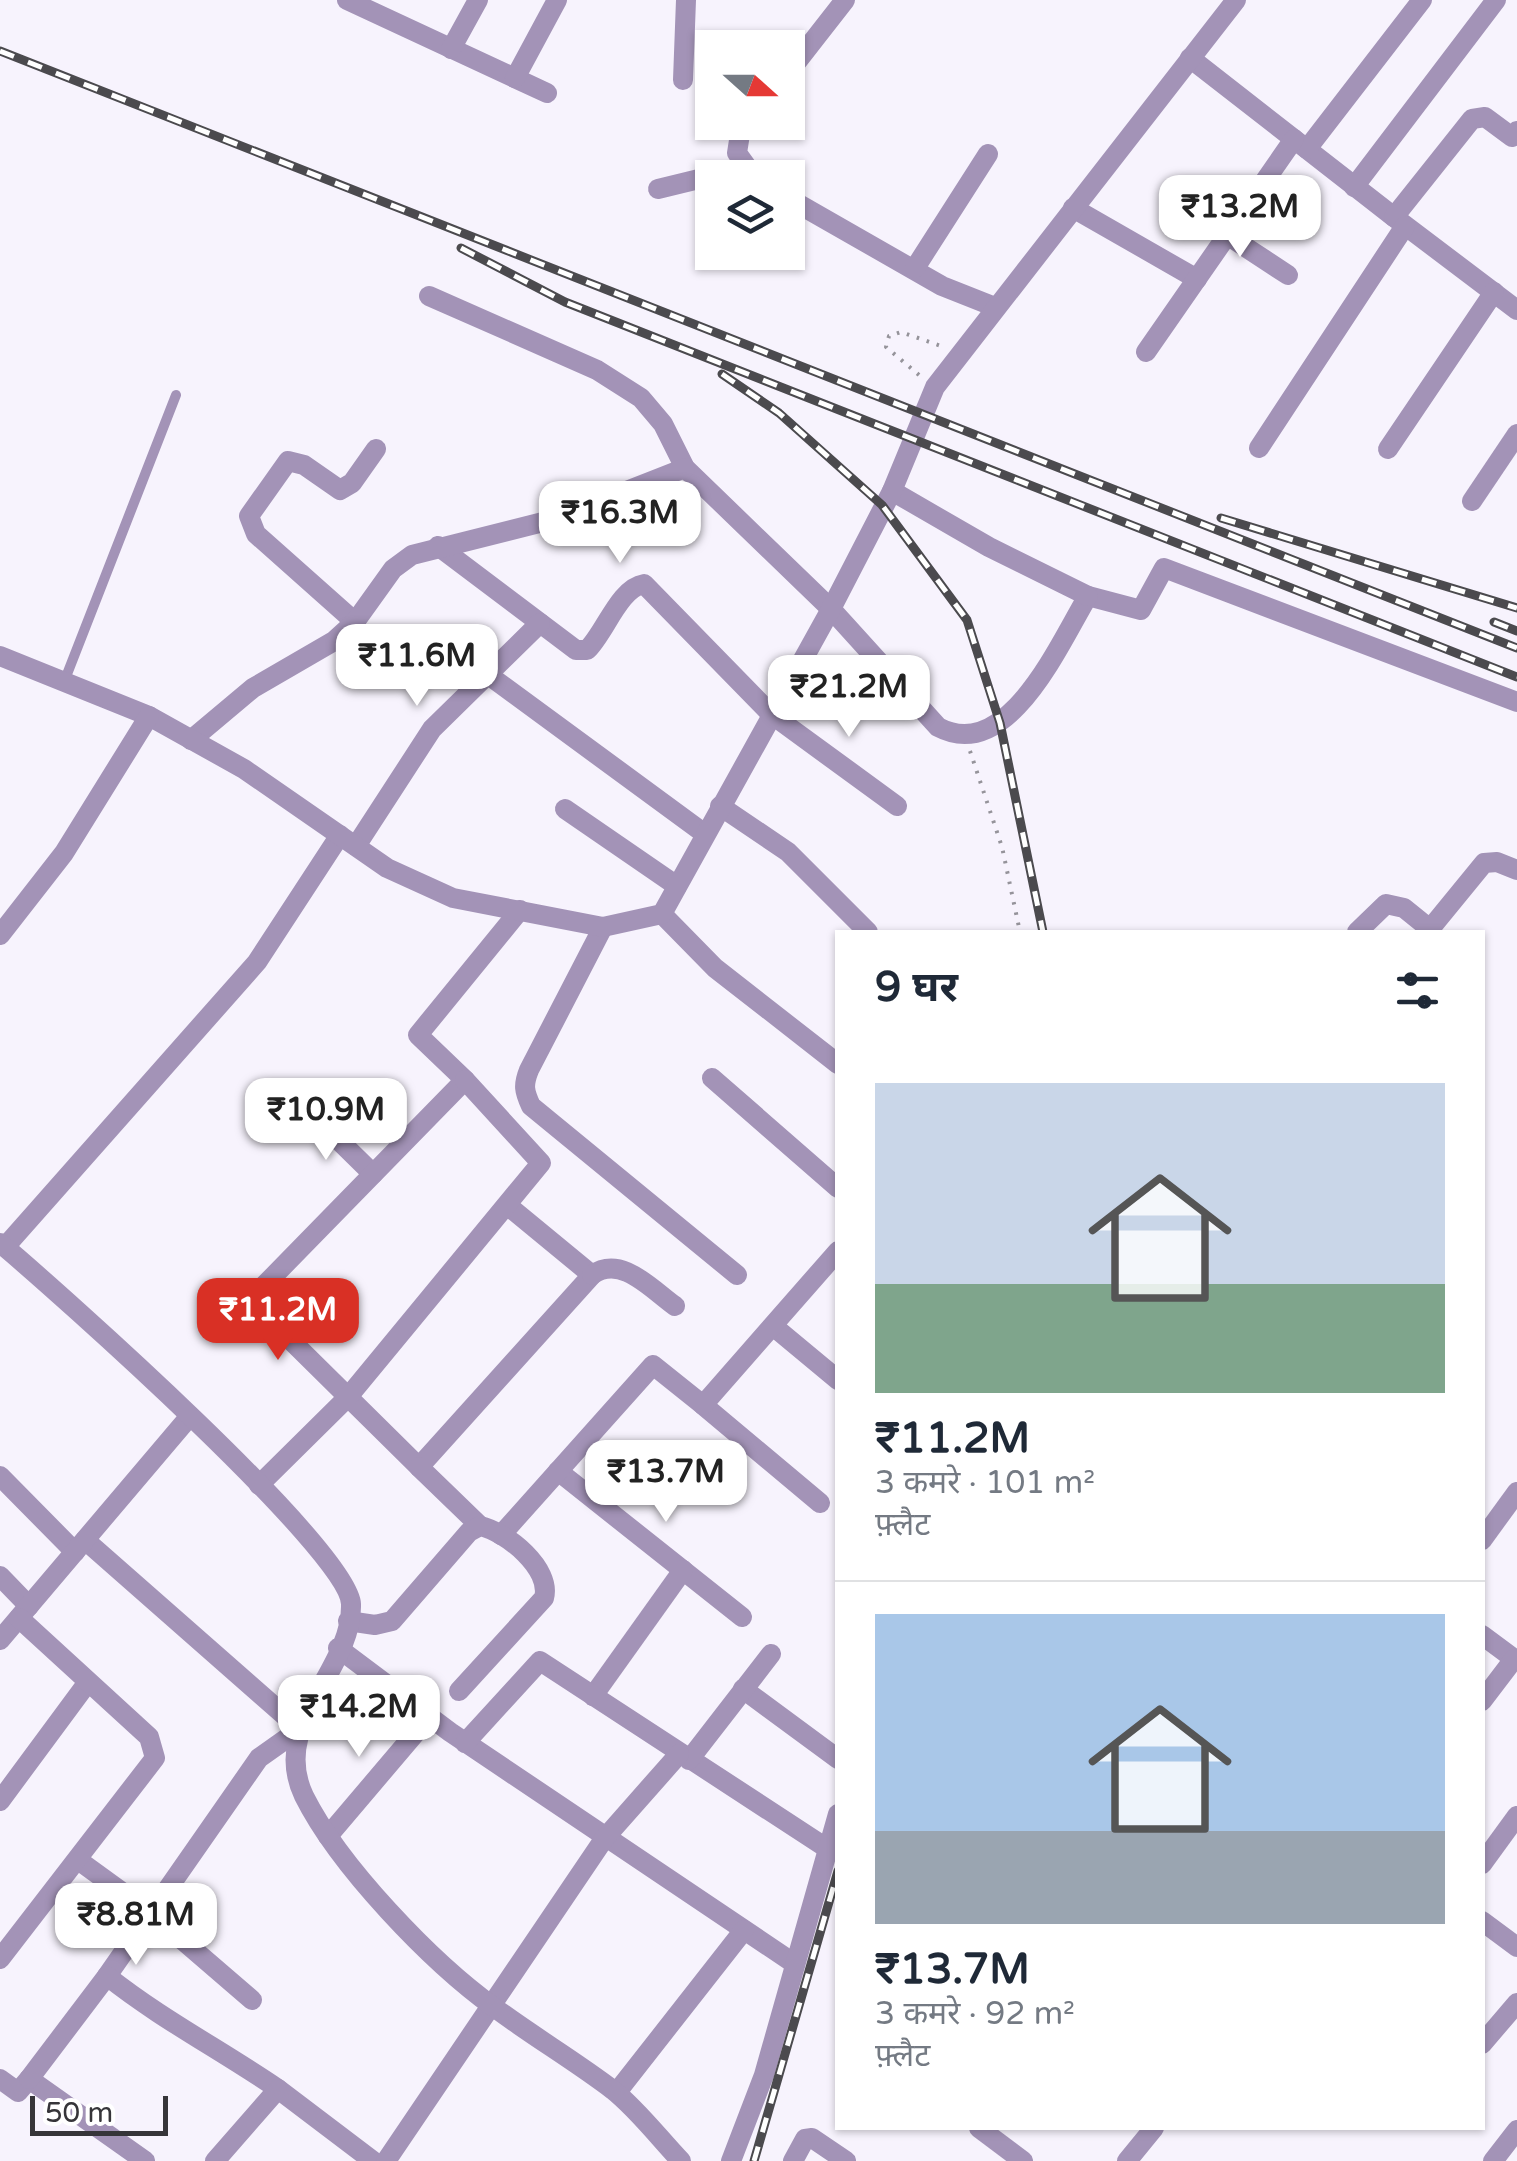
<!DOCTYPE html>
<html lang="hi">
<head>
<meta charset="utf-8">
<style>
  :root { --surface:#fff; --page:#f6f6f7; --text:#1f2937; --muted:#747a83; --line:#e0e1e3; --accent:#d93025 }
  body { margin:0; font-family:"Varela Round","Noto Sans Devanagari",sans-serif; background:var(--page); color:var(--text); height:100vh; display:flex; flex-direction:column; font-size:38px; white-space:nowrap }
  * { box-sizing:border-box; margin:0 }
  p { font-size:32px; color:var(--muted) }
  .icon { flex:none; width:55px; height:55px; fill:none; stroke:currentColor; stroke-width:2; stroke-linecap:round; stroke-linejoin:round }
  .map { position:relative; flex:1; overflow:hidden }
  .details { position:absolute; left:835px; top:930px; width:650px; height:1200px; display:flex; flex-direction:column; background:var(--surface); border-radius:0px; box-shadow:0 2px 8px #0004 }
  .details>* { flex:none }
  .needle { width:65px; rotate:111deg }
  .fabs { position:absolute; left:695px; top:30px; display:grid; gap:20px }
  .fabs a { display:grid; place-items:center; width:110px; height:110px; border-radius:0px; background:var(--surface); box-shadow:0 2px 8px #0004; font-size:50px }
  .scale { position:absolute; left:30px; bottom:25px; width:138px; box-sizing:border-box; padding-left:10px; border:5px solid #363539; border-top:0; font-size:28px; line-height:35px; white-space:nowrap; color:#363539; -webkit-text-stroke:8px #fff; paint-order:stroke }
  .price { position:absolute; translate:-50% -85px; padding:0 22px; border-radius:20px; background:#fff; color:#222; font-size:32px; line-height:65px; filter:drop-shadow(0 2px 5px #0008) }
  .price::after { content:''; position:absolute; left:50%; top:60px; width:30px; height:22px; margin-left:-15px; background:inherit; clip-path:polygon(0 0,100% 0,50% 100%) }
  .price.current { background:var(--accent); color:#fff }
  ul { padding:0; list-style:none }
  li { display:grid; align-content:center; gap:20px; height:530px; padding:0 40px }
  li+li { border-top:2px solid var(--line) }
  li span { display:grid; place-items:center; height:310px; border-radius:0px; color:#555 }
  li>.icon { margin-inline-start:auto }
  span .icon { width:180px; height:180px; fill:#fffc; stroke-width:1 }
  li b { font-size:42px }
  h2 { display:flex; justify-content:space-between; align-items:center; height:120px; padding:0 40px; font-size:42px }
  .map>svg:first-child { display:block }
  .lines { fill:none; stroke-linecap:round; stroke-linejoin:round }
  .path { stroke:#95939a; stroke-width:4; stroke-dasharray:2.5 8; stroke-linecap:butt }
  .service { stroke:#a393b7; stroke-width:10 }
  .minor { stroke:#a393b7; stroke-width:20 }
  .tertiary { stroke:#a393b7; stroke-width:20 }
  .rail-casing { stroke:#4b4a4e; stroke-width:9 }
  .rail { stroke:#fff; stroke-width:5; stroke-dasharray:15; stroke-linecap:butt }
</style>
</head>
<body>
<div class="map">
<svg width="1517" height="2161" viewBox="0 0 1517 2161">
  <rect width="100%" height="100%" fill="#f7f3fd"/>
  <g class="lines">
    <!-- path -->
    <g class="path">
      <polyline points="919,375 886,347 889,336 901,332 941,346"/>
      <polyline points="970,751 1002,847 1020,932"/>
    </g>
    <!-- service -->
    <polyline class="service" points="64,682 176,395"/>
    <!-- minor -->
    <g class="minor">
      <polyline points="347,0 547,93"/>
      <polyline points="451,49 478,0"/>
      <polyline points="1190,58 1394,217"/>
      <polyline points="788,73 845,0"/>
      <polyline points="515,78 557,0"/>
      <polyline points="683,80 686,0"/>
      <polyline points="749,122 740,134 737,153 755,178"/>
      <polyline points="1517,131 1512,137 1485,117 1472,119 1394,217 1517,310"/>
      <polyline points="1307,149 1422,0"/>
      <polyline points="1354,187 1496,0"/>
      <polyline points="658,189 744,168"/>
      <polyline points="788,198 942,286 995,307"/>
      <polyline points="1073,208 1197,279"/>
      <polyline points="1227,235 1288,275"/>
      <polyline points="915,268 988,154"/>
      <path d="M429 296 597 370 641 398 663 424 685 468 831 609 938 727C1008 764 1059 644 1088 596L1141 610 1164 568 1517 702"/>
      <polyline points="1146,352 1294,139"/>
      <polyline points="1259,448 1405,226"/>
      <polyline points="1388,449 1494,292"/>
      <polyline points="892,491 989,547 1088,596"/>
      <polyline points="1472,501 1517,434"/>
      <path d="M438 546 576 650H587C605 633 619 588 644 584L771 714 897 806"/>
      <polyline points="355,622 256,534 249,516 288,461 304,465 340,490 352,483 376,449"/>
      <polyline points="487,674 705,834"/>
      <polyline points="191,740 253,688 334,641 355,622 393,569 412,555 555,519 685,468"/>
      <polyline points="720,806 788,852 868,932"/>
      <polyline points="565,809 677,886"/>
      <polyline points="356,846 432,729 540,623"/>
      <polyline points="662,914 715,968 838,1064"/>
      <path d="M603 927 529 1070C523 1085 524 1091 531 1106L737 1275"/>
      <polyline points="1357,932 1386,904 1404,908 1430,929 1484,863 1497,862 1517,870"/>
      <polyline points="712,1078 838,1188"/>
      <polyline points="314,1116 373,1174"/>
      <polyline points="507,1205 592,1275 419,1467 250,1300 465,1080 418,1035 520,910"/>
      <polyline points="5,1247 257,962 340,835"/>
      <path d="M592 1275C621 1254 651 1289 675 1306"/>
      <polyline points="773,1326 838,1380"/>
      <polyline points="703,1405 820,1503"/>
      <polyline points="419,1467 480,1526"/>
      <polyline points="558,1471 742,1617"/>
      <polyline points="0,1476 75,1552"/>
      <polyline points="259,1485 348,1397 541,1163 465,1080"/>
      <polyline points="501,1535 653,1365 703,1405 838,1251"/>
      <polyline points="85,1540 300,1729 259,1758 107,1976"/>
      <polyline points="1482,1540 1517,1492"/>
      <polyline points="0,1576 29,1606"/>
      <path d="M348 1621 375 1625 392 1621 469 1532 480 1526C507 1532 552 1569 544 1598L459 1691"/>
      <polyline points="1482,1635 1517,1661"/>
      <polyline points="0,1640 190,1416"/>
      <polyline points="338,1648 450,1732 795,1964"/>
      <polyline points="743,1689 838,1759"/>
      <polyline points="593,1696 683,1570"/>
      <polyline points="1482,1701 1514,1659"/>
      <polyline points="465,1743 540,1661 828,1849"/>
      <polyline points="689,1760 771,1654"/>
      <polyline points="0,1801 88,1682"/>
      <polyline points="328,1836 429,1717"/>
      <polyline points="78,1860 151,1913 252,2000"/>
      <polyline points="1482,1864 1517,1816"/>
      <polyline points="1482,1921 1517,1947"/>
      <polyline points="0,1959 155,1758 149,1737 19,1618"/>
      <polyline points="1482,2044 1517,2003"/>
      <polyline points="0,2079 18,2092 29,2079 145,2161"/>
      <path d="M29 2079 107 1976C161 2019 221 2050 278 2089"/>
      <polyline points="617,2092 744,1930"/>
      <polyline points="979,2128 1023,2161"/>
      <polyline points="215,2161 278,2089 373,2161"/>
      <polyline points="386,2161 604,1839 679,1754"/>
      <polyline points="731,2161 764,2075 838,1814"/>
      <polyline points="793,2161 805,2139 812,2138 846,2161"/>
      <polyline points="1127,2161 1154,2128"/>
      <polyline points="1493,2161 1517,2130"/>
    </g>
    <!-- tertiary -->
    <g class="tertiary">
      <polyline points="0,656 149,716 244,769 387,868 453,898 603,927 662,914 831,609 892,491 935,387 1236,0"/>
      <polyline points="0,935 64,853 149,716"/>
      <path d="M0 1243C56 1290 349 1550 351 1604 353 1671 269 1723 304 1796 339 1866 431 1962 495 2008 534 2037 575 2061 613 2090 638 2110 659 2138 681 2161"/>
    </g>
    <defs>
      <g id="rail">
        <polyline points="0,51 1517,648"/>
        <polyline points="461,248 565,302 1517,677"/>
        <polyline points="722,374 779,413 882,505 967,620 1000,723 1043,932"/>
        <polyline points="1221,518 1517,608"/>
        <polyline points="1494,622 1517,631"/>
        <polyline points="754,2161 838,1871"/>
      </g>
    </defs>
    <!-- rail casing -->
    <use href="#rail" class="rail-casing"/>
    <!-- rail -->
    <use href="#rail" class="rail"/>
  </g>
</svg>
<div class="fabs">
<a><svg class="needle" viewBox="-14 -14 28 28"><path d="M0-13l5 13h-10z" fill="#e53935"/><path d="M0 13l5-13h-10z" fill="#747a83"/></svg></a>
<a><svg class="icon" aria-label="layers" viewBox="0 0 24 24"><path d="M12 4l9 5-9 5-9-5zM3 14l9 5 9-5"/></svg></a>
</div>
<div class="scale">50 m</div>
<b class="price" style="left:1240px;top:260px">₹13.2M</b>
<b class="price" style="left:620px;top:566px">₹16.3M</b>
<b class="price" style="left:417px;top:709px">₹11.6M</b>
<b class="price" style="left:849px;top:740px">₹21.2M</b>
<b class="price" style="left:326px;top:1163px">₹10.9M</b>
<b class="price current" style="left:278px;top:1363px">₹11.2M</b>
<b class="price" style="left:666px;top:1525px">₹13.7M</b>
<b class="price" style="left:359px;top:1760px">₹14.2M</b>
<b class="price" style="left:136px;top:1968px">₹8.81M</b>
<section class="details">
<h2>9 घर<svg class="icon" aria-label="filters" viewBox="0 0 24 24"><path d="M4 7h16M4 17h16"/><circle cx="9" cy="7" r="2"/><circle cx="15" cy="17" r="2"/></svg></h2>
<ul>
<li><span style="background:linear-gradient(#c9d6e8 65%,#7fa58c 0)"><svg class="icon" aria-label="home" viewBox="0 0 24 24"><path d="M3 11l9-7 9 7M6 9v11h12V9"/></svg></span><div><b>₹11.2M</b><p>3 कमरे · 101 m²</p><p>फ़्लैट</p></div></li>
<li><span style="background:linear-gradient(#a9c7e8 70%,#9aa5b1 0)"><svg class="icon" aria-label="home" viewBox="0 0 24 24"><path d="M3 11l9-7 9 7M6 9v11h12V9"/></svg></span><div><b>₹13.7M</b><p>3 कमरे · 92 m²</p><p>फ़्लैट</p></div></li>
</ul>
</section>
</div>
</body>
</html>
